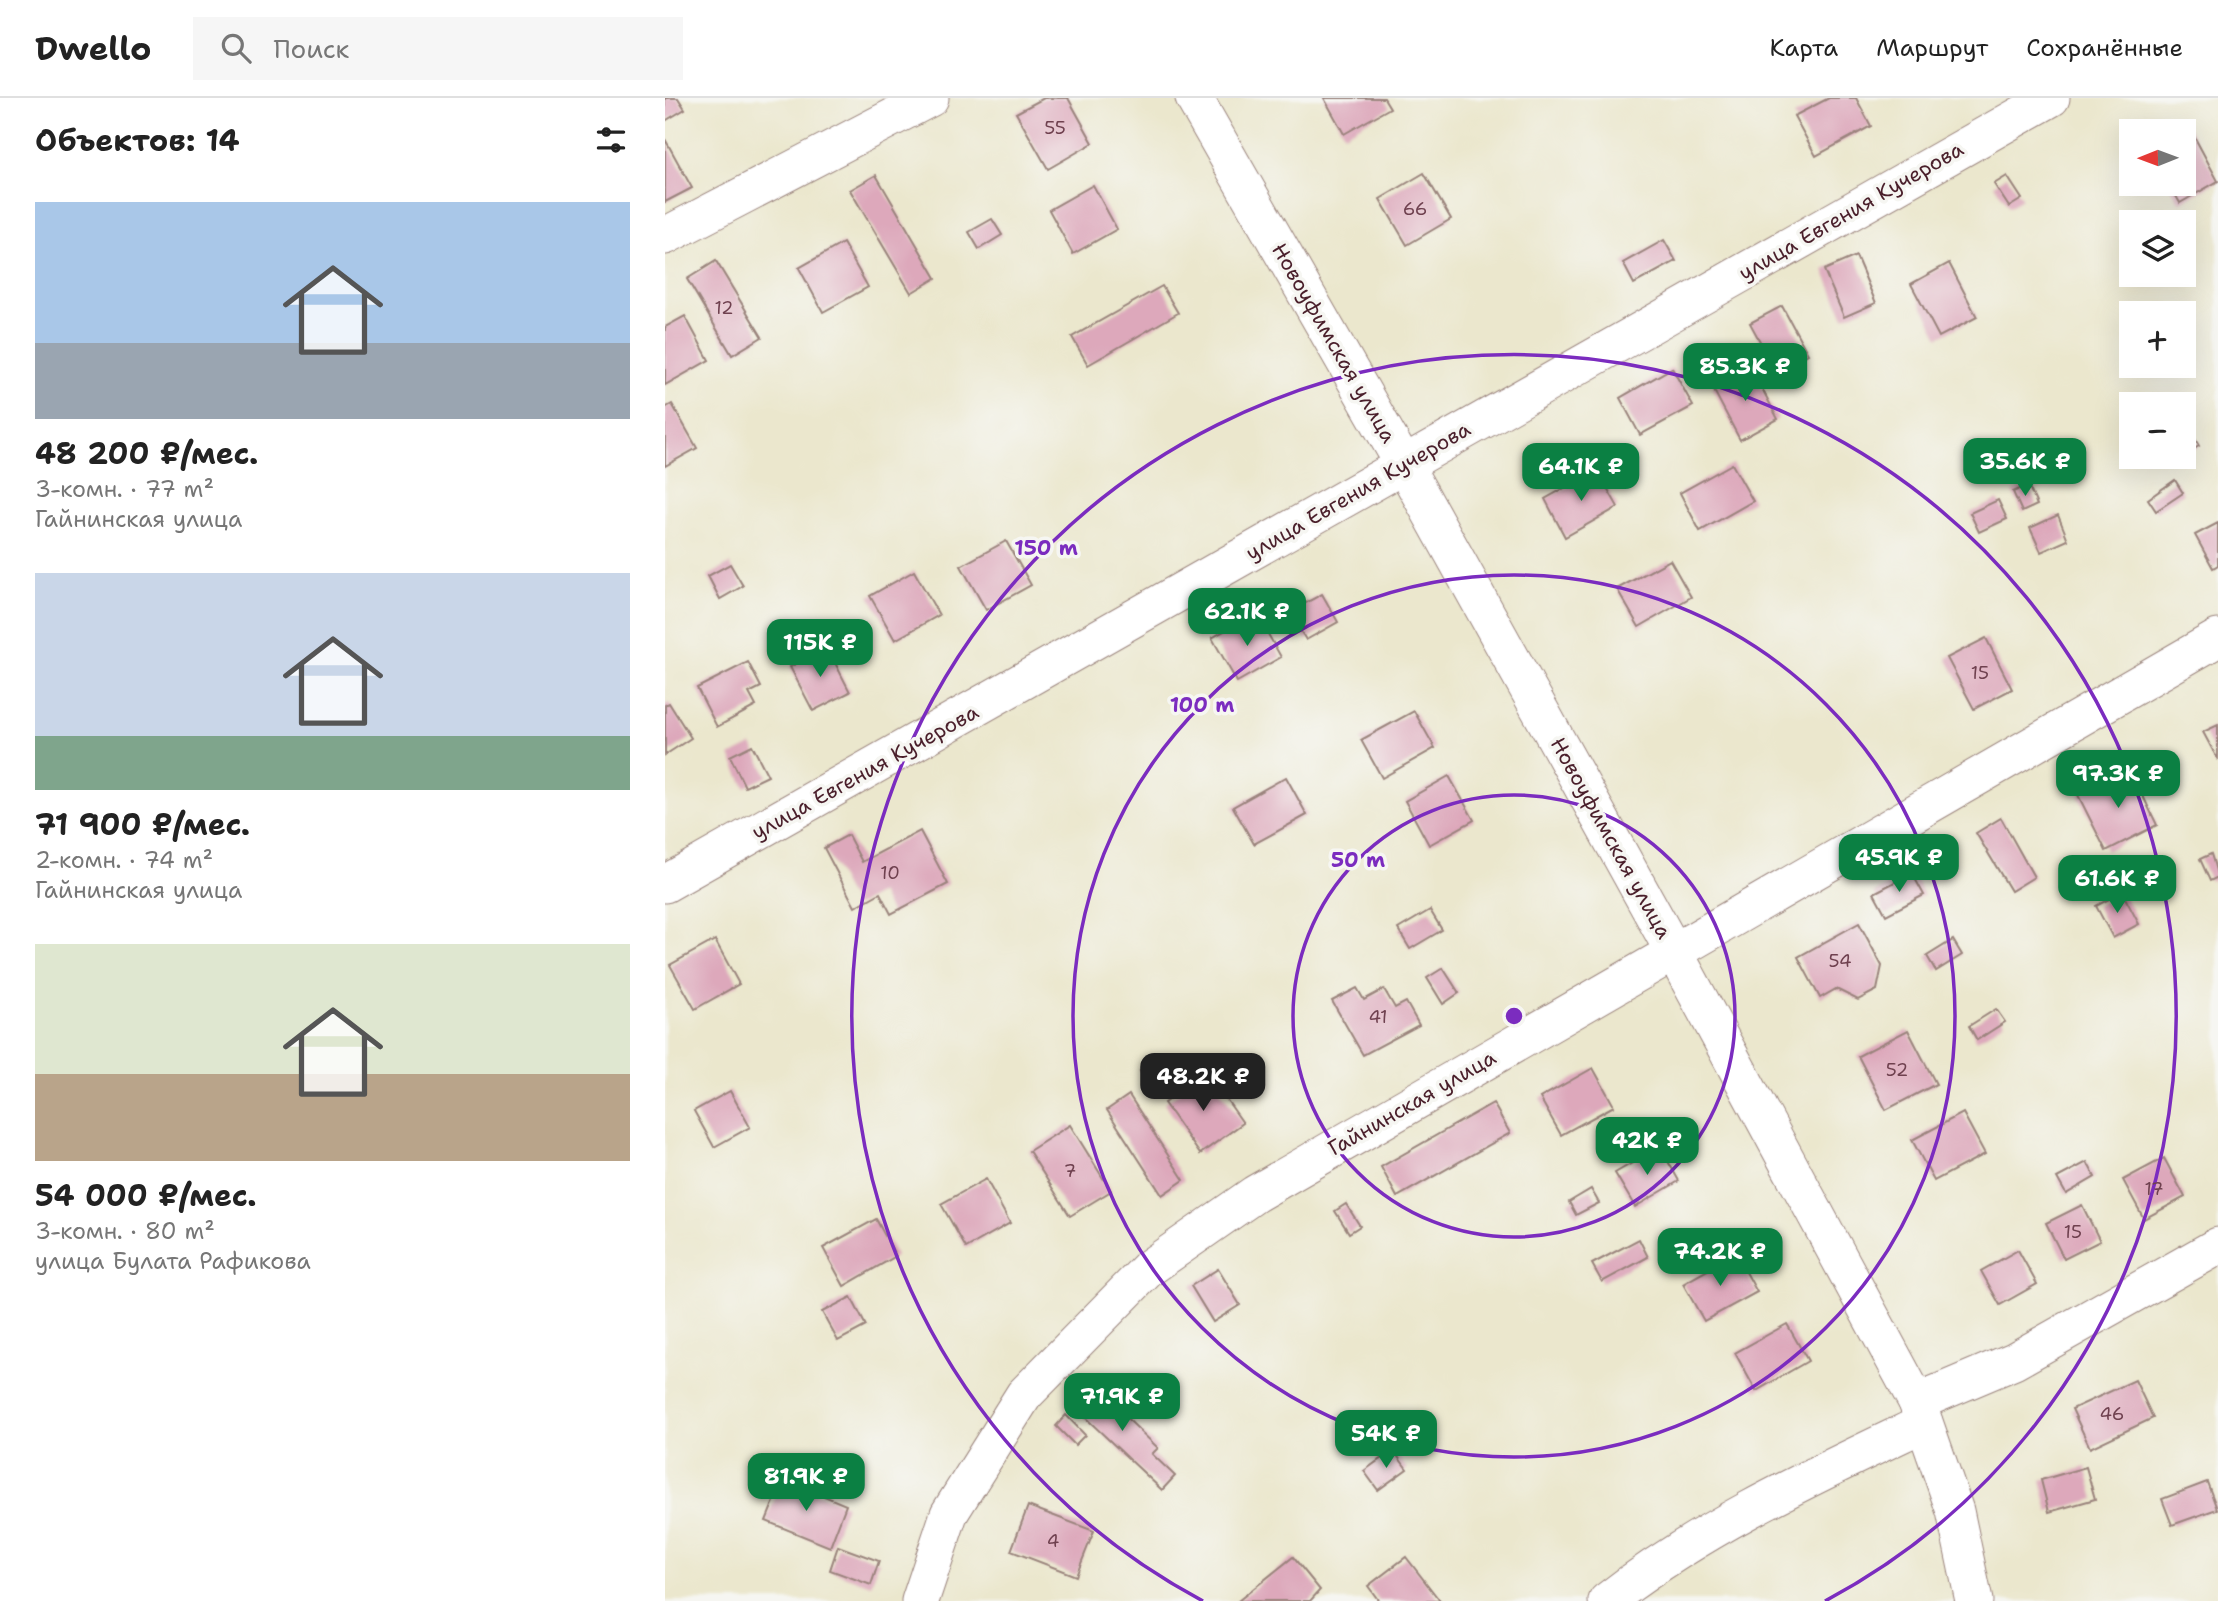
<!DOCTYPE html>
<html lang="ru">
<head>
<meta charset="utf-8">
<style>
  :root { --surface:#fff; --page:#f6f6f6; --text:#222; --muted:#767676; --line:#e0e0e0; --accent:#0b8043 }
  body { margin:0; font-family:"Shantell Sans",sans-serif; background:var(--page); color:var(--text); height:100vh; display:flex; flex-direction:column; font-size:26px; white-space:nowrap }
  * { box-sizing:border-box; margin:0 }
  p { font-size:23px; color:var(--muted) }
  .icon { flex:none; width:38px; height:38px; fill:none; stroke:currentColor; stroke-width:2; stroke-linecap:round; stroke-linejoin:round }
  .map { position:relative; flex:1; overflow:hidden }
  .side { display:flex; flex-direction:column; background:var(--surface); width:665px }
  .side>* { flex:none }
  .needle { width:46px; rotate:269deg }
  .controls { position:absolute; left:1454px; top:21px; display:grid; gap:14px }
  .controls a { display:grid; place-items:center; width:77px; height:77px; border-radius:0px; background:var(--surface); box-shadow:0 7px 28px #0002; font-size:35px }
  .price { position:absolute; translate:-50% -60px; padding:0 16px; border-radius:14px; background:var(--accent); color:#fff; font-size:23px; line-height:46px; filter:drop-shadow(0 2px 4px #0008) }
  .price::after { content:''; position:absolute; left:50%; top:42px; width:21px; height:16px; margin-left:-10px; background:inherit; clip-path:polygon(0 0,100% 0,50% 100%) }
  .price.on { background:#222; color:#fff }
  ul { padding:0; list-style:none }
  li { display:grid; align-content:center; gap:14px; height:371px; padding:0 35px }
  li span { display:grid; place-items:center; height:217px; border-radius:0px; color:#555 }
  li>.icon { margin-inline-start:auto }
  span .icon { width:126px; height:126px; fill:#fffc; stroke-width:1 }
  li b { font-size:30px }
  h2 { display:flex; justify-content:space-between; align-items:center; height:84px; padding:0 35px; font-size:30px }
  header { display:flex; align-items:center; gap:42px; box-sizing:border-box; height:98px; padding:0 35px; background:var(--surface); border-bottom:2px solid var(--line) }
  header strong { font-size:33px }
  nav { display:flex; gap:38px; margin-inline-start:auto; font-size:24px }
  .search { width:490px; height:63px; background:var(--page); display:flex; align-items:center; gap:18px; box-sizing:border-box; padding:0 24px; border-radius:0px; color:var(--muted); font-size:26px }
  main { display:flex; flex:1; min-height:0 }
  .map>svg:first-child { display:block }
  .building { fill:#dda8bb }
  .lines { fill:none; stroke-linecap:round; stroke-linejoin:round }
  .minor-casing { stroke:#9a837c; stroke-width:39 }
  .minor { stroke:#fff; stroke-width:37 }
  .ring { fill:none; stroke:#7b2cbf; stroke-width:3.5 }
  .labels { text-anchor:middle; stroke-width:7; stroke-linejoin:round; paint-order:stroke }
  .number-label { font-size:18px; fill:#6f414f }
  .street-label { font-size:21px; fill:#4a1f2b; stroke:#f6f6f2 }
  .centre { fill:#7b2cbf; stroke:#f6f6f2; stroke-width:3.5 }
  .ring-label { font-size:21px; text-anchor:middle; font-weight:bold; fill:#7b2cbf; stroke:#f6f6f2; stroke-width:7; stroke-linejoin:round; paint-order:stroke }
</style>
</head>
<body>
<header>
<strong>Dwello</strong>
<div class="search"><svg class="icon" aria-label="search" viewBox="0 0 24 24"><circle cx="10" cy="10" r="6"/><path d="M15 15l6 6"/></svg>Поиск</div>
<nav><a>Карта</a><a>Маршрут</a><a>Сохранённые</a></nav>
</header>
<main>
<section class="side">
<h2>Объектов: 14<svg class="icon" aria-label="filters" viewBox="0 0 24 24"><path d="M4 7h16M4 17h16"/><circle cx="9" cy="7" r="2"/><circle cx="15" cy="17" r="2"/></svg></h2>
<ul>
<li><span style="background:linear-gradient(#a9c7e8 65%,#9aa5b1 0)"><svg class="icon" aria-label="home" viewBox="0 0 24 24"><path d="M3 11l9-7 9 7M6 9v11h12V9"/></svg></span><div><b>48 200 ₽/мес.</b><p>3-комн. · 77 m²</p><p>Гайнинская улица</p></div></li>
<li><span style="background:linear-gradient(#c9d6e8 75%,#7fa58c 0)"><svg class="icon" aria-label="home" viewBox="0 0 24 24"><path d="M3 11l9-7 9 7M6 9v11h12V9"/></svg></span><div><b>71 900 ₽/мес.</b><p>2-комн. · 74 m²</p><p>Гайнинская улица</p></div></li>
<li><span style="background:linear-gradient(#dfe7d0 60%,#b9a48a 0)"><svg class="icon" aria-label="home" viewBox="0 0 24 24"><path d="M3 11l9-7 9 7M6 9v11h12V9"/></svg></span><div><b>54 000 ₽/мес.</b><p>3-комн. · 80 m²</p><p>улица Булата Рафикова</p></div></li>
</ul>
</section>
<div class="map">
<svg width="1553" height="1503" viewBox="0 0 1553 1503">
  <rect width="100%" height="100%" fill="#f6f6f2"/>
  <filter id="ink" filterUnits="userSpaceOnUse"><feTurbulence type="fractalNoise" baseFrequency=".0143" numOctaves="2"/><feDisplacementMap in="SourceGraphic" scale="14" xChannelSelector="R" yChannelSelector="G"/><feConvolveMatrix kernelMatrix="1 2 1 2 8 2 1 2 1" color-interpolation-filters="sRGB"/></filter>
  <filter id="wash" filterUnits="userSpaceOnUse"><feTurbulence type="fractalNoise" baseFrequency=".00686" numOctaves="4" result="noise"/><feDisplacementMap in="SourceGraphic" scale="28" xChannelSelector="R" yChannelSelector="G"/><feGaussianBlur stdDeviation="1.57" result="paint"/><feColorMatrix in="noise" values="0 0 0 0 0 0 0 0 0 0 0 0 0 0 0 0 0 1.4 0 .05"/><feComposite in="paint" operator="in"/></filter>
  <g filter="url(#wash)">
    <rect width="100%" height="100%" fill="#ebe7cd"/>
    <g id="blocks">
      <!-- building -->
      <g class="building">
        <polygon points="0,0 13,0 20,11 0,23"/>
        <polygon points="379,0 403,0 428,45 383,71 351,15"/>
        <polygon points="659,0 719,0 725,10 679,36"/>
        <polygon points="1164,0 1191,0 1206,28 1151,58 1129,18"/>
        <polygon points="1523,27 1553,83 1515,105 1504,86 1519,86 1519,33 1513,33"/>
        <polygon points="0,41 27,90 0,104"/>
        <polygon points="759,75 786,121 742,147 715,101"/>
        <polygon points="211,77 271,180 246,195 185,92"/>
        <polygon points="1342,78 1357,101 1344,109 1329,86"/>
        <polygon points="428,87 452,131 408,156 384,112"/>
        <polygon points="327,121 337,137 314,151 304,134"/>
        <polygon points="999,142 1011,163 969,186 958,165"/>
        <polygon points="178,145 203,189 158,214 134,170"/>
        <polygon points="1191,158 1211,205 1179,219 1159,172"/>
        <polygon points="51,163 97,239 67,257 22,181"/>
        <polygon points="1284,165 1312,219 1274,239 1246,186"/>
        <polygon points="497,188 513,215 423,267 407,239"/>
        <polygon points="1117,208 1143,256 1111,273 1085,225"/>
        <polygon points="20,218 44,262 0,287 0,229"/>
        <polygon points="1085,268 1113,321 1075,342 1047,289"/>
        <polygon points="1007,270 1028,308 975,337 955,300"/>
        <polygon points="7,306 32,350 0,368 0,310"/>
        <polygon points="1523,329 1534,348 1519,357 1519,331"/>
        <polygon points="1067,366 1088,403 1035,433 1015,395"/>
        <polygon points="932,372 953,409 900,439 880,401"/>
        <polygon points="1510,382 1518,395 1491,413 1483,401"/>
        <polygon points="1363,387 1372,407 1357,414 1348,394"/>
        <polygon points="1333,402 1342,421 1314,434 1305,415"/>
        <polygon points="1393,417 1403,442 1376,454 1365,430"/>
        <polygon points="1553,425 1553,467 1548,470 1530,437"/>
        <polygon points="341,443 366,487 321,512 296,468"/>
        <polygon points="1005,462 1026,499 974,529 952,491"/>
        <polygon points="65,466 78,488 55,501 43,478"/>
        <polygon points="249,473 274,517 230,542 205,498"/>
        <polygon points="657,496 673,524 641,542 624,514"/>
        <polygon points="591,515 616,559 572,584 547,540"/>
        <polygon points="1321,540 1347,591 1309,611 1282,560"/>
        <polygon points="162,549 185,594 148,613 125,569"/>
        <polygon points="83,564 96,589 84,595 91,608 52,629 32,590"/>
        <polygon points="4,605 26,640 0,657 0,607"/>
        <polygon points="749,613 770,650 717,680 696,642"/>
        <polygon points="1553,627 1553,662 1538,634"/>
        <polygon points="87,647 103,678 80,689 65,658"/>
        <polygon points="1465,671 1492,727 1441,753 1413,697"/>
        <polygon points="784,678 809,722 764,747 740,703"/>
        <polygon points="621,679 642,717 589,746 568,709"/>
        <polygon points="1336,720 1369,779 1346,793 1311,735"/>
        <polygon points="255,733 283,786 226,816 215,795 190,809 159,750 183,737 197,764"/>
        <polygon points="1546,756 1553,779 1545,783 1535,761"/>
        <polygon points="1247,775 1259,797 1221,817 1209,795"/>
        <polygon points="1457,794 1474,826 1448,840 1431,808"/>
        <polygon points="765,812 777,832 745,851 733,831"/>
        <polygon points="1194,825 1217,868 1212,892 1193,902 1171,891 1155,900 1133,859"/>
        <polygon points="50,842 74,886 30,911 5,867"/>
        <polygon points="1288,842 1297,857 1271,873 1262,858"/>
        <polygon points="778,870 794,895 778,906 762,880"/>
        <polygon points="692,890 699,902 719,891 730,910 741,904 754,927 698,957 667,903"/>
        <polygon points="1331,911 1340,924 1312,942 1304,928"/>
        <polygon points="1243,932 1271,986 1221,1012 1193,958"/>
        <polygon points="499,960 509,979 485,992 475,973"/>
        <polygon points="928,970 949,1008 896,1037 875,1000"/>
        <polygon points="542,974 578,1025 535,1056 499,1005"/>
        <polygon points="65,993 85,1029 49,1049 29,1013"/>
        <polygon points="464,997 519,1082 497,1097 442,1012"/>
        <polygon points="828,1005 845,1035 732,1099 716,1069"/>
        <polygon points="1298,1015 1320,1056 1269,1083 1247,1042"/>
        <polygon points="405,1027 446,1093 405,1118 364,1053"/>
        <polygon points="995,1049 1014,1083 970,1109 950,1075"/>
        <polygon points="1499,1060 1520,1099 1479,1121 1458,1082"/>
        <polygon points="1422,1064 1430,1079 1401,1096 1392,1080"/>
        <polygon points="321,1081 345,1125 301,1150 276,1106"/>
        <polygon points="926,1091 934,1105 911,1117 904,1104"/>
        <polygon points="681,1106 695,1128 684,1135 670,1113"/>
        <polygon points="1417,1107 1435,1143 1399,1161 1381,1125"/>
        <polygon points="211,1121 231,1158 179,1188 158,1150"/>
        <polygon points="974,1141 983,1159 937,1184 927,1166"/>
        <polygon points="1353,1152 1372,1186 1335,1207 1316,1173"/>
        <polygon points="1071,1156 1092,1194 1039,1223 1018,1186"/>
        <polygon points="553,1171 575,1207 548,1224 526,1188"/>
        <polygon points="186,1199 201,1228 173,1243 157,1214"/>
        <polygon points="1122,1226 1143,1263 1091,1293 1070,1255"/>
        <polygon points="433,1282 453,1301 448,1307 493,1350 487,1356 510,1378 497,1392 408,1308"/>
        <polygon points="1470,1282 1488,1320 1425,1350 1407,1311"/>
        <polygon points="401,1317 420,1337 410,1347 391,1328"/>
        <polygon points="728,1352 742,1371 713,1392 699,1373"/>
        <polygon points="1421,1369 1430,1401 1384,1414 1376,1382"/>
        <polygon points="118,1381 181,1407 165,1449 101,1423"/>
        <polygon points="1542,1384 1552,1411 1507,1427 1497,1401"/>
        <polygon points="363,1408 429,1433 411,1478 346,1453"/>
        <polygon points="173,1448 214,1463 206,1487 165,1472"/>
        <polygon points="628,1459 655,1492 645,1503 573,1503"/>
        <polygon points="741,1459 775,1503 714,1503 703,1488"/>
      </g>
    </g>
  </g>
  <g filter="url(#ink)">
    <use href="#blocks" fill-opacity="0" stroke="#9a837c" stroke-width="2"/>
    <g class="lines">
      <defs>
        <g id="minor">
          <polyline points="529,0 739,367 1009,854 1252,1304 1290,1413 1309,1503"/>
          <polyline points="0,138 265,0"/>
          <polyline points="0,786 1386,0"/>
          <polyline points="1252,1304 1349,1263 1553,1148"/>
          <polyline points="255,1503 284,1416 359,1297 484,1170 590,1096 1553,540"/>
          <path d="M942 1503C1038 1428 1150 1377 1259 1325"/>
        </g>
      </defs>
      <!-- minor casing -->
      <use href="#minor" class="minor-casing"/>
      <!-- minor -->
      <use href="#minor" class="minor"/>
    </g>
  </g>
  <!-- distance rings -->
  <g class="ring">
    <circle cx="849" cy="918" r="221"/>
    <circle cx="849" cy="918" r="441"/>
    <path d="M538 1503A662 662 0 1 1 1160 1503"/>
  </g>
  <g class="labels">
    <!-- number labels -->
    <g class="number-label">
      <text x="390" y="36">55</text>
      <text x="750" y="117">66</text>
      <text x="59" y="216">12</text>
      <text x="1315" y="581">15</text>
      <text x="225" y="781">10</text>
      <text x="1175" y="869">54</text>
      <text x="713" y="925">41</text>
      <text x="1232" y="978">52</text>
      <text x="405" y="1079">7</text>
      <text x="1489" y="1097">17</text>
      <text x="1408" y="1140">15</text>
      <text x="1447" y="1322">46</text>
      <text x="388" y="1449">4</text>
    </g>
    <!-- street labels -->
    <g class="street-label">
      <text transform="translate(1186 113) rotate(-30)" y="7">улица Евгения Кучерова</text>
      <text transform="translate(669 245) rotate(60)" y="7">Новоуфимская улица</text>
      <text transform="translate(693 393) rotate(-30)" y="7">улица Евгения Кучерова</text>
      <text transform="translate(200 674) rotate(-29)" y="7">улица Евгения Кучерова</text>
      <text transform="translate(946 740) rotate(61)" y="7">Новоуфимская улица</text>
      <text transform="translate(747 1005) rotate(-30)" y="7">Гайнинская улица</text>
    </g>
  </g>
  <circle cx="849" cy="918" r="10" class="centre"/>
  <g class="ring-label">
    <text x="381" y="457">150 m</text>
    <text x="537" y="614">100 m</text>
    <text x="693" y="769">50 m</text>
  </g>
</svg>
<div class="controls">
<a><svg class="needle" viewBox="-14 -14 28 28"><path d="M0-13l5 13h-10z" fill="#e53935"/><path d="M0 13l5-13h-10z" fill="#767676"/></svg></a>
<a><svg class="icon" aria-label="layers" viewBox="0 0 24 24"><path d="M12 4l9 5-9 5-9-5zM3 14l9 5 9-5"/></svg></a>
<a>+</a>
<a>−</a>
</div>
<b class="price" style="left:1080px;top:305px">85.3K ₽</b>
<b class="price" style="left:1360px;top:400px">35.6K ₽</b>
<b class="price" style="left:916px;top:405px">64.1K ₽</b>
<b class="price" style="left:582px;top:550px">62.1K ₽</b>
<b class="price" style="left:155px;top:581px">115K ₽</b>
<b class="price" style="left:1453px;top:712px">97.3K ₽</b>
<b class="price" style="left:1234px;top:796px">45.9K ₽</b>
<b class="price" style="left:1452px;top:817px">61.6K ₽</b>
<b class="price on" style="left:538px;top:1015px">48.2K ₽</b>
<b class="price" style="left:982px;top:1079px">42K ₽</b>
<b class="price" style="left:1055px;top:1190px">74.2K ₽</b>
<b class="price" style="left:457px;top:1335px">71.9K ₽</b>
<b class="price" style="left:721px;top:1372px">54K ₽</b>
<b class="price" style="left:141px;top:1415px">81.9K ₽</b>
</div>
</main>
</body>
</html>
